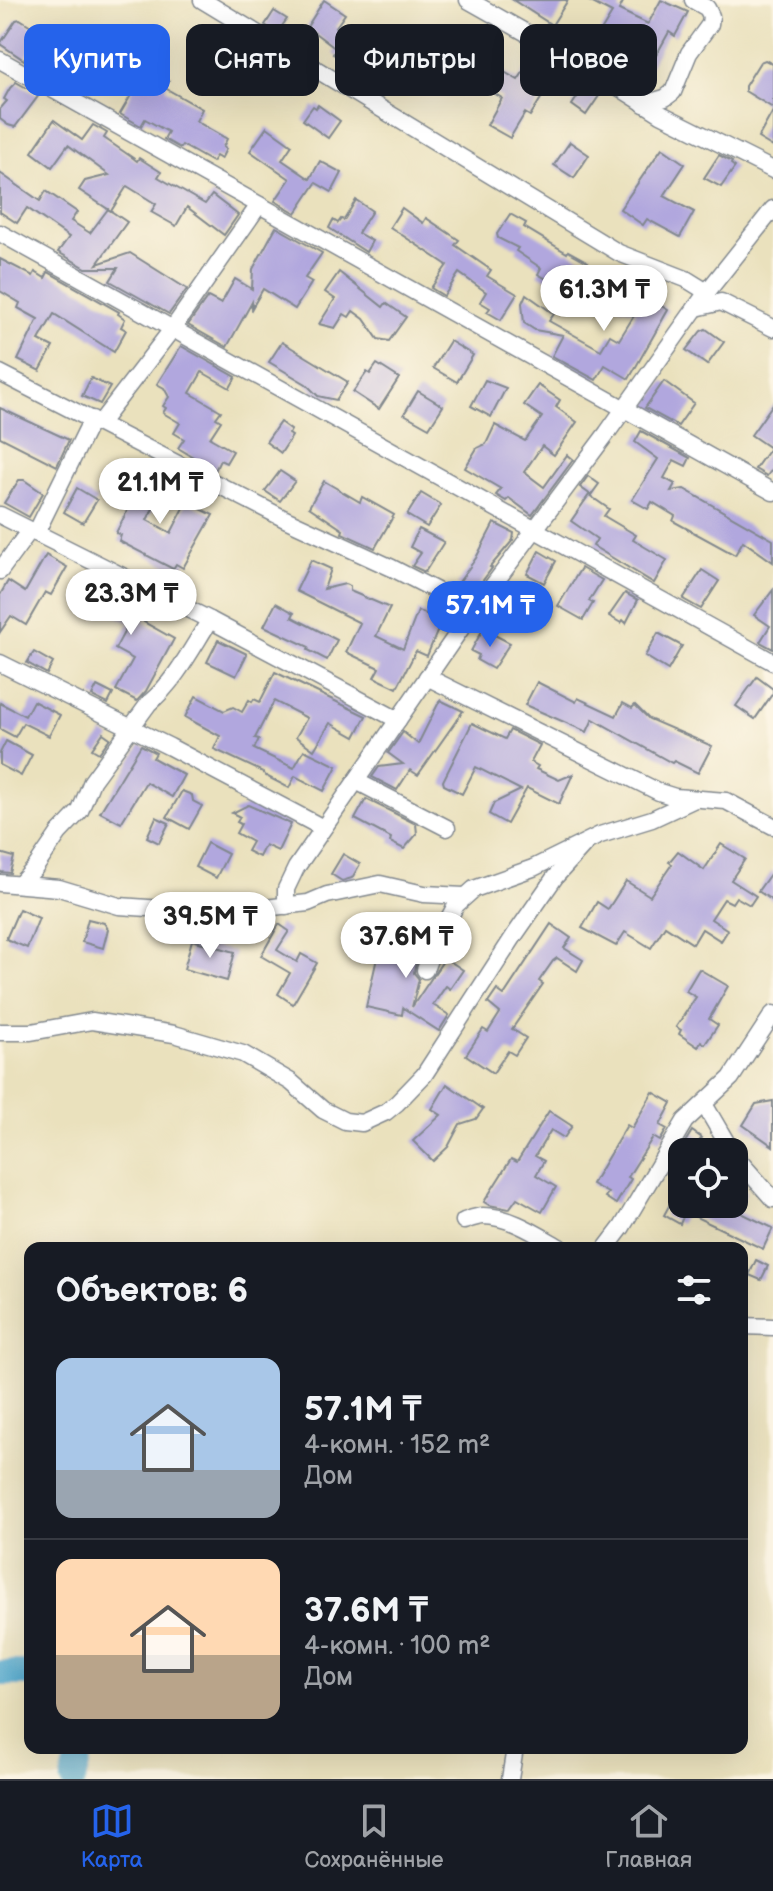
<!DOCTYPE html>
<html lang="ru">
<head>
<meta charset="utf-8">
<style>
  :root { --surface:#171b24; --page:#242831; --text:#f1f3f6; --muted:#9ea1a6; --line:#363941; --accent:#2563eb }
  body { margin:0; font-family:"Balsamiq Sans",sans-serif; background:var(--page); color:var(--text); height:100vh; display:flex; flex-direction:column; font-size:30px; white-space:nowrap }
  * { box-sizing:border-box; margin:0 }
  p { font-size:26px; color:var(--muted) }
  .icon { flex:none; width:44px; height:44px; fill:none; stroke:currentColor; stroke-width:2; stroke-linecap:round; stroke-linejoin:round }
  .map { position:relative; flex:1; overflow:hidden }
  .side { position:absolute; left:24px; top:1242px; width:724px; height:512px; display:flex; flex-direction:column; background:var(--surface); border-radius:16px; box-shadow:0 8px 32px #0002 }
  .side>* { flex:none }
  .top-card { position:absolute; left:24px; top:24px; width:726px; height:72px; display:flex; gap:16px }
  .buttons { position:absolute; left:668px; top:1138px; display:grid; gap:16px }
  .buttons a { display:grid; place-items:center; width:80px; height:80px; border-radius:16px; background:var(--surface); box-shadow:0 8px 32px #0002; font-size:40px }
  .price { position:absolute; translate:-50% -68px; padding:0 18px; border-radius:28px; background:#fff; color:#222; font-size:26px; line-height:52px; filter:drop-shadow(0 2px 4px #0008) }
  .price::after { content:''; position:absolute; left:50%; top:48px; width:24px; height:18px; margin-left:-12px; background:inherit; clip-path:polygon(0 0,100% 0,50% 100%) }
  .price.current { background:var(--accent); color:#fff }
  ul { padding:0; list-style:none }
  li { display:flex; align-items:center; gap:24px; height:200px; padding:0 32px }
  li+li { border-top:2px solid var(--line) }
  li span { display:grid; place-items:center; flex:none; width:224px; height:160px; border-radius:16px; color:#555 }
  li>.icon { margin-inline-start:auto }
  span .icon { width:96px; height:96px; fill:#fffc; stroke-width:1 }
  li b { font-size:34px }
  h2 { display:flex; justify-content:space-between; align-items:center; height:96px; padding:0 32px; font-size:34px }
  .pill { padding:0 28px; border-radius:16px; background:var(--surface); box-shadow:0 8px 32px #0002; font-size:28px; line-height:72px }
  .pill.current { background:var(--accent); color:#fff }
  .tab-bar { display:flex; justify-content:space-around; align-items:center; height:112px; border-top:2px solid var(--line); background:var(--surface); font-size:22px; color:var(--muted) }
  .tab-bar a { display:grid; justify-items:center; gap:4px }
  .tab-bar .current { color:var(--accent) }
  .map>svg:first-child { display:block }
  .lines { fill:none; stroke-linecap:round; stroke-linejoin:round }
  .river { stroke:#51a8ce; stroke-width:26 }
  .building { fill:#b1a7de }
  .minor-casing { stroke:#82888e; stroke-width:19 }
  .minor { stroke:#fff; stroke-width:16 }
</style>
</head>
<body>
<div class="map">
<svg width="773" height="1779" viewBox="0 0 773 1779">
  <rect width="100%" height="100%" fill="#fcf5e5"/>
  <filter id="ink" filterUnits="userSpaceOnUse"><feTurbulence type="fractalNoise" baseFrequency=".0125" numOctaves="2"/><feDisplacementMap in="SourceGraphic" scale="16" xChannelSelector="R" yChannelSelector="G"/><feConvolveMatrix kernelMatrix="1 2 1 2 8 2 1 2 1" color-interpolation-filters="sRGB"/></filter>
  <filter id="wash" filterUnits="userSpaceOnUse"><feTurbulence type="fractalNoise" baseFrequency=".006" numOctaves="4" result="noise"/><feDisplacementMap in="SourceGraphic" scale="32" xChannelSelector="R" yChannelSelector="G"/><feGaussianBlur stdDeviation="1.8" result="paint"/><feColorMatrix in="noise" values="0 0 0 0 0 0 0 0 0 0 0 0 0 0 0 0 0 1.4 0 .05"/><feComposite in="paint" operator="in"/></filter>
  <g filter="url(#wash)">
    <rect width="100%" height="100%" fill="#eae1bd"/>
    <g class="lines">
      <!-- river -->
      <g class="river">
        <polyline points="0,1673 30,1673"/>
        <polyline points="73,1779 82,1748"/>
      </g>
    </g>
    <g id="blocks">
      <!-- building -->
      <g class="building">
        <polygon points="324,0 345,14 336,27 357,38 354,43 358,45 351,59 345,60 333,54 336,49 307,27"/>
        <polygon points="513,0 568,0 552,25"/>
        <polygon points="587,0 624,0 619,10 648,24 661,0 688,12 675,36 669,32 648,70 615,52 611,58 593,44 612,13"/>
        <polygon points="274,11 287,19 277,33 265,25"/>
        <polygon points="20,19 42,33 24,60 0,44 16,20"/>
        <polygon points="83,26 102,39 103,37 127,52 124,57 169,81 165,88 202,109 196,121 227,139 223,147 226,149 221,159 216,156 212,162 182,145 180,148 164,139 168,132 145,119 141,126 120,114 130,97 134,77 116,78 119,74 86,54 80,63 74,64 62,56"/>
        <polygon points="462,27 481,41 484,47 477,56 518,80 524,71 529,70 550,84 530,116 525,113 510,138 487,125 502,98 463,75 462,78 435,58 456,29"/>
        <polygon points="765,60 773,64 773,108 745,91 745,86 760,62"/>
        <polygon points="588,81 603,90 586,115 572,105"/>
        <polygon points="16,82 39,95 15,127 8,125 0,119 0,109 7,101 4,99 10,88"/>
        <polygon points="318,105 340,121 328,138 303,120 313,106 316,108"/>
        <polygon points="773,111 773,147 758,138"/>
        <polygon points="54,120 82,140 93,125 107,133 104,138 133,158 137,161 139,158 161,172 158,177 205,204 212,195 238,215 224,235 187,207 176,226 151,212 156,204 127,186 111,211 79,190 85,181 109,175 68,145 52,167 32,152"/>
        <polygon points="267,127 292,145 282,160 310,179 320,161 342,173 332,192 316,183 296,213 275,201 290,179 250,151"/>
        <polygon points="570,142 589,155 574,178 554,165"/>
        <polygon points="662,148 685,164 664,196 694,212 680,237 647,219 643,225 620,209"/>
        <polygon points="719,155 732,162 731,164 735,167 721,187 704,178"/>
        <polygon points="0,173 40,201 46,191 77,212 71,221 90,233 108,209 127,222 97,264 130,253 187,289 169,314 110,281 118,268 86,268 58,252 69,237 27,208 17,223 0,212"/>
        <polygon points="356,200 372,211 358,233 372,241 366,252 329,228 333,220 338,223 341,219 344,220"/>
        <polygon points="402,208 423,223 426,218 459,240 455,245 491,270 487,276 517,294 501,320 487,312 490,308 480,302 486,292 459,273 444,296 431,288 447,265 390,227"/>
        <polygon points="510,214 526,223 524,227 567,253 568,251 588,262 571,293 538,274 541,268 516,251 518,248 498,238 497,234"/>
        <polygon points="276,227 322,253 305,278 312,282 295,309 263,289 252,308 252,302 227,347 188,325 208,297 221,304 235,279 252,289 253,269"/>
        <polygon points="0,259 33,276 35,272 45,278 48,272 119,312 118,314 125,319 121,327 126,330 114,352 54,314 39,340 53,347 40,371 18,360 38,319 18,308 20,303 0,291"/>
        <polygon points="339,272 383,307 386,303 406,317 389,341 378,339 364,319 353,311 349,317 344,314 335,328 319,324 335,299 325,292"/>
        <polygon points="622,274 640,285 637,291 668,310 629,379 605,365 596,380 552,356 563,335 535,330 524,323 522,303 526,294 554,314 549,321 601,350 610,335 619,340 637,311 619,307 607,298"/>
        <polygon points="706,329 724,342 707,365 686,350 701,331"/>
        <polygon points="450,341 473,355 457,382 433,368"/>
        <polygon points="282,342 348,382 336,400 318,396 306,384 269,362"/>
        <polygon points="181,346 236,377 230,388 202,372 190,393 221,411 216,418 221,421 210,438 233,451 226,463 220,460 215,471 192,459 193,457 178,448 184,439 174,433 180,423 163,413 166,408 163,406 169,397 164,388 157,384"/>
        <polygon points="377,364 399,378 379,409 353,392 367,372 370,374"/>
        <polygon points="91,378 110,387 100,404 82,396"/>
        <polygon points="485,380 506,388 491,417 471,406"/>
        <polygon points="664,381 694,403 678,426 645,408"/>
        <polygon points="538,385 560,400 556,407 577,422 554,455 542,446 524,472 544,487 567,455 573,460 532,515 509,498 506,501 496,495 501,489 465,468 477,448 486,444 495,425 525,441 542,417 524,405"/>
        <polygon points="418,391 443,406 429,428 404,414"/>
        <polygon points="773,404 773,468 767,476 755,469 770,448 751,435"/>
        <polygon points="0,408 69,440 57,466 0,437"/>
        <polygon points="280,422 291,430 289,434 292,436 281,453 266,442"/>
        <polygon points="641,431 690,458 686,466 674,460 664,478 675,484 671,491 684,489 773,540 773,562 743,541 735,555 673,521 675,516 652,502 648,509 632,500 658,459 635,442"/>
        <polygon points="280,471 295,481 280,501 265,491"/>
        <polygon points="145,475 160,483 156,491 161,493 147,520 171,533 187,502 213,515 183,568 176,564 173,569 119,541 121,535 116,533 129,507 122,504 134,481"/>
        <polygon points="588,476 599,484 591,495 580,487"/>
        <polygon points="19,480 24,480 43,493 29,517 4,503"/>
        <polygon points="324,481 360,502 362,497 394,515 375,548 342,533 343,530 309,507"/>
        <polygon points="77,488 97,500 83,523 64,512"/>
        <polygon points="421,493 441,505 427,527 407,515"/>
        <polygon points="589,495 609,509 604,516 636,535 633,540 667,560 654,583 593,546 597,539 571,521"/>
        <polygon points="494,523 514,533 513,540 490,567 492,568 472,595 457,585 476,558"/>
        <polygon points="419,529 444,542 425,572 412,566 421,553 410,547"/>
        <polygon points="539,551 556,561 544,583 527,574"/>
        <polygon points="46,555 67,567 51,595 45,592 26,625 11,616 0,632 0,595 8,581 25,592"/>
        <polygon points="311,560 331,569 324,589 345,584 350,586 350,591 390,608 376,636 403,649 418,611 442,620 427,656 416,651 397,688 374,677 379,668 346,652 360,623 296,591"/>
        <polygon points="581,568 602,580 589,601 593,603 583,620 558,606"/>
        <polygon points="702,570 719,581 701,609 683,599"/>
        <polygon points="89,579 151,608 144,622 174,639 146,691 137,701 116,690 133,659 115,649 129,623 101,608 98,613 77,602"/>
        <polygon points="773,590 773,649 760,642 770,626 754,615"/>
        <polygon points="625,593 638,600 626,623 623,620 621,623 609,616"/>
        <polygon points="276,603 294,613 292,617 337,640 327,660 308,650 309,647 264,626"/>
        <polygon points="483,629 510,643 493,669 477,660 479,655 471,651"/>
        <polygon points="658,633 682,646 668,670 645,656"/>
        <polygon points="218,640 247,654 236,676 207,662"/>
        <polygon points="34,652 53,663 47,674 27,663"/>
        <polygon points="275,672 366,716 355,737 330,723 314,750 296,737 307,718 274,701 255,738 259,739 254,749 294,768 304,750 337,766 324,791 295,776 289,788 266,776 263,772 214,749 220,736 185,717 196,696 224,711 233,707 242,712 249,700 252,702 254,699 260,702"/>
        <polygon points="757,677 773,689 773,693 755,719 736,706"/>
        <polygon points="537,682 576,702 578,698 616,716 623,703 632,708 635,705 649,719 712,746 698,773 674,761 672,763 593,719 587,732 525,705"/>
        <polygon points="97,686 113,694 108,704 92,696"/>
        <polygon points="440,700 463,711 418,775 410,770 397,790 372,777 379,767 403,764 388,753 403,732 418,744"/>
        <polygon points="33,701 60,715 49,736 23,723 15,737 0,729 0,703 25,716"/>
        <polygon points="472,723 505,739 510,730 540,745 531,762 538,766 536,769 559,780 573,774 559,804 527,788 507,824 489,814 494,803 521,790 476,767 462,794 444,785 443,781"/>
        <polygon points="103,733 110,738 99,753 92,749"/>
        <polygon points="6,741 32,755 21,776 0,765 0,753"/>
        <polygon points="141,745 156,753 153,758 184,775 172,797 146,782 121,823 100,812"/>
        <polygon points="182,791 192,795 193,801 202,806 189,829 167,817"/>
        <polygon points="366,799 416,824 417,834 404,849 390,842 391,838 355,819"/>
        <polygon points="248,805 291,824 278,851 265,845 259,857 247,851 252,842 236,833 241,824 237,822 240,817 232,813"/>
        <polygon points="156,817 169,823 159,843 147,837"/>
        <polygon points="207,843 228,854 216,878 195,867"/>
        <polygon points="721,844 745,859 731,880 756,896 750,905 736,897 732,903 724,899 711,919 728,930 721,941 702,929 693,944 665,926 651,948 625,932 616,946 582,928 597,902 608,909 626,881 650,896 672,864 669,862 678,851 704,870"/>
        <polygon points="0,853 14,857 10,873 0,872"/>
        <polygon points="343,854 360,864 352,878 342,881 331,874"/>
        <polygon points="773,870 773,901 758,891"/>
        <polygon points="19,909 39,918 27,948 6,939"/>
        <polygon points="88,919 104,923 108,929 103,948 82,942"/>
        <polygon points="279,924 289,931 277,950 297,962 301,954 317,963 293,1004 278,994 290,973 261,956"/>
        <polygon points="551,924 571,938 564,948 583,960 577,971 557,958 553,961 539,981 543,984 512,1029 526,1038 515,1055 508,1051 493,1073 466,1055 483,1029 488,1032 500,1013 488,1003 497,990 504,995"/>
        <polygon points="370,931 423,945 415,967 414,973 419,979 412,1007 445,958 463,970 450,989 446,986 433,1005 449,1015 439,1031 403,1008 402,1015 366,1007 377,958 365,955"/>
        <polygon points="192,940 235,952 227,981 184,969"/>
        <polygon points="699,969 728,986 709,1019 718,1025 705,1044 701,1041 698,1047 679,1034 681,1030 676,1027 696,997 686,991"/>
        <polygon points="447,1084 483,1109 476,1119 460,1124 448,1147 433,1161 413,1141 441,1115 432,1109"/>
        <polygon points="653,1092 672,1103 660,1125 667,1129 660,1141 653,1137 628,1177 631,1179 616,1204 605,1197 608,1193 592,1184 627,1125 632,1128"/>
        <polygon points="773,1101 773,1146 743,1125 756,1104"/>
        <polygon points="549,1111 572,1126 564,1138 551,1130 535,1156 544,1161 536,1175 556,1187 542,1212 517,1198 509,1209 489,1205 484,1202 511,1159 517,1162"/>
        <polygon points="692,1131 702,1138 700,1140 719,1152 679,1152"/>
        <polygon points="682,1182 682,1204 734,1204 734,1185 747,1192 737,1211 773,1228 763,1249 694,1216 683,1217 680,1224 664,1215"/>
        <polygon points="756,1260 768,1266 761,1280 749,1275"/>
      </g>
    </g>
  </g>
  <g filter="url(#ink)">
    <use href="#blocks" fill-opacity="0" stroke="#82888e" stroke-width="2"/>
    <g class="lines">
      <defs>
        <g id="minor">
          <polyline points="202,0 619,253 686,279 707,292"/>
          <polyline points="468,0 590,69 661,114 773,170"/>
          <polyline points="0,60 773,492"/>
          <polyline points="644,104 665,98 673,92 689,53 710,24 711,16 707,8 693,0"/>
          <polyline points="0,233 773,662"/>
          <polyline points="696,308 721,302 773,328"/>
          <polyline points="0,373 283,518 392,568 474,610"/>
          <polyline points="100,423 173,328 259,205"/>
          <polyline points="0,515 210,620 398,720"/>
          <polyline points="36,533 92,419"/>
          <polyline points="0,571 30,530"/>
          <polyline points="0,663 170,747 323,828"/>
          <polyline points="427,677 659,792 675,797 726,801 773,826"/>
          <polyline points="356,781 447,828"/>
          <polyline points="0,883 59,888 119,906 221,913 308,903 327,895 380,884 424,894 464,896"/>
          <path d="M20 884 35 868 59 833 80 811 92 781 149 703C175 682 192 648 210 620"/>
          <polyline points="286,906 286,889 296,868 464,624 607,433 707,292 773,209"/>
          <polyline points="425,970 434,946 456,905 474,889 533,868 600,835 652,819 695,799"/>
          <polyline points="0,1032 31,1032 92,1021 174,1034 243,1054 291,1082 323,1110 345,1121 362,1123 386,1112 397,1103 424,1075 514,936 555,877 584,845"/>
          <polyline points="704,1104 732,1152"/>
          <polyline points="734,1155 773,1199"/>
          <path d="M464 1221C470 1219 478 1216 483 1216 510 1216 538 1235 561 1248"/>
          <polyline points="606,1248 622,1227 685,1121 731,1078 773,1014"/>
          <polyline points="742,1326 773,1327"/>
          <polyline points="510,1779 515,1748"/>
        </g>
      </defs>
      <!-- minor casing -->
      <use href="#minor" class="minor-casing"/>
      <!-- minor -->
      <use href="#minor" class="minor"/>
    </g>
  </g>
</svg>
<div class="buttons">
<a><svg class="icon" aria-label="locate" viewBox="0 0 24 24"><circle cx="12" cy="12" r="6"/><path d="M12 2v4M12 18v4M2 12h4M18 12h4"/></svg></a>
</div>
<b class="price" style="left:604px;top:333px">61.3M ₸</b>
<b class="price" style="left:160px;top:526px">21.1M ₸</b>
<b class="price" style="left:131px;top:637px">23.3M ₸</b>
<b class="price current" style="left:490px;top:649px">57.1M ₸</b>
<b class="price" style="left:210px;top:960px">39.5M ₸</b>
<b class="price" style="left:406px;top:980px">37.6M ₸</b>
<div class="top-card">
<a class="pill current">Купить</a>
<a class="pill">Снять</a>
<a class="pill">Фильтры</a>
<a class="pill">Новое</a>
</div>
<section class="side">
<h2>Объектов: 6<svg class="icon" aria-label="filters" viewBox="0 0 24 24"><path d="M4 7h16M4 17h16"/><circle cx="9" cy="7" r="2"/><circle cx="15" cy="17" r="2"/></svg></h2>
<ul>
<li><span style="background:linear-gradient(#a9c7e8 70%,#9aa5b1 0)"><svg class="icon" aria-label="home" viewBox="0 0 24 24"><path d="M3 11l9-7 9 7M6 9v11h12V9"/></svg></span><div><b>57.1M ₸</b><p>4-комн. · 152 m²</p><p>Дом</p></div></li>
<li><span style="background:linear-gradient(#ffd9b3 60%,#b9a48a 0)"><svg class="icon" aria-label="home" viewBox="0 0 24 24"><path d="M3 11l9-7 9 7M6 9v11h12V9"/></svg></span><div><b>37.6M ₸</b><p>4-комн. · 100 m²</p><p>Дом</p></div></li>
</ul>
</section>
</div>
<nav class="tab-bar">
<a class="current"><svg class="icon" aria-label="map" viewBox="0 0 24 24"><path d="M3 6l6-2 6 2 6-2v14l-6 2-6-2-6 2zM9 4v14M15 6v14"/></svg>Карта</a>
<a><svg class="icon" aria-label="saved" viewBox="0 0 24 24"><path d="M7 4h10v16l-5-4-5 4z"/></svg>Сохранённые</a>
<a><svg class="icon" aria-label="home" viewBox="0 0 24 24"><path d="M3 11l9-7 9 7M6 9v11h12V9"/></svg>Главная</a>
</nav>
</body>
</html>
